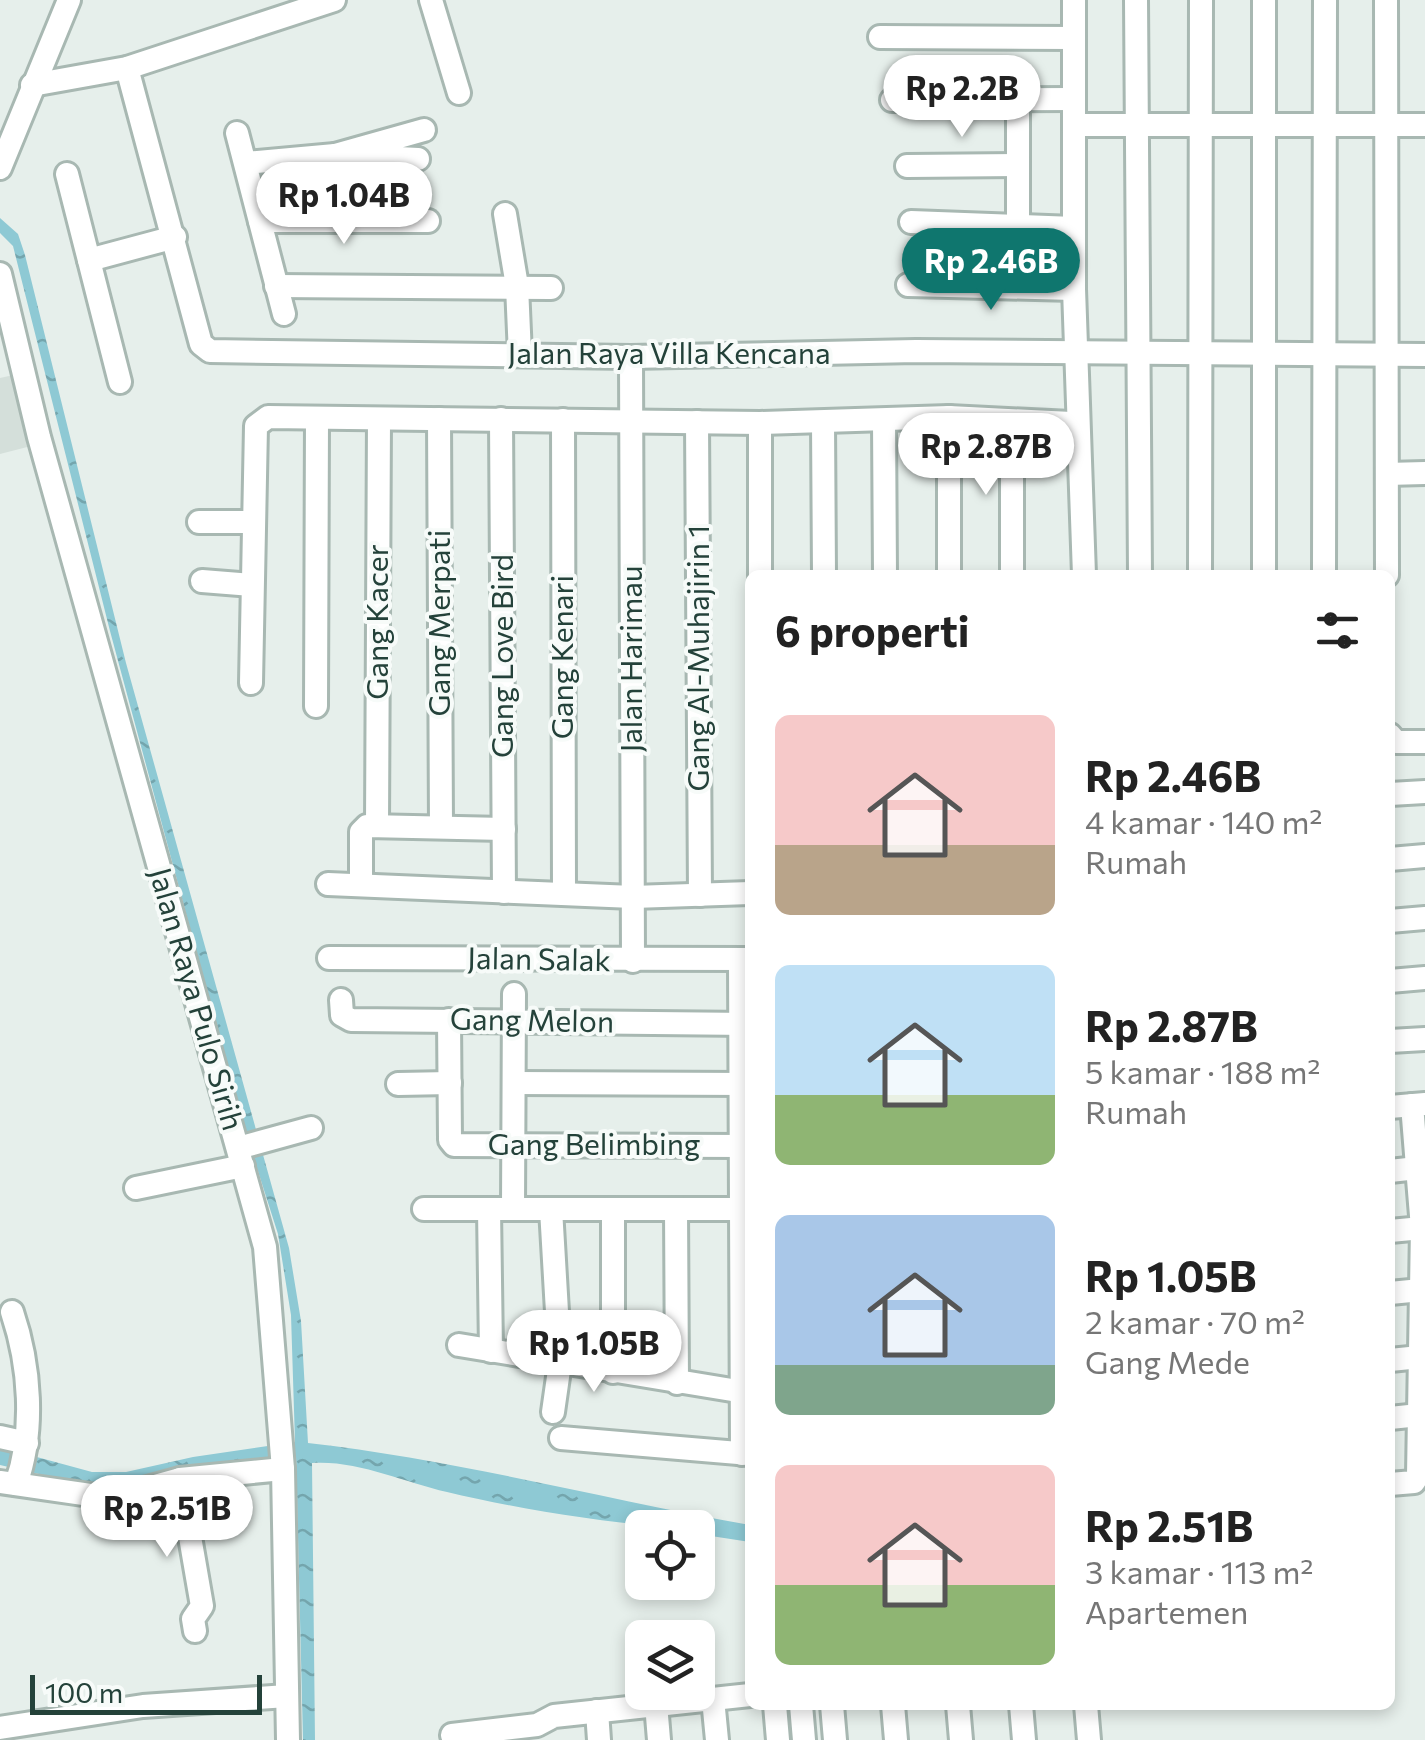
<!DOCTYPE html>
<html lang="id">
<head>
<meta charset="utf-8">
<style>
  :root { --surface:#fff; --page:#f2f2f2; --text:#222; --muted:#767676; --accent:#0f766e }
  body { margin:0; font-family:Commissioner,sans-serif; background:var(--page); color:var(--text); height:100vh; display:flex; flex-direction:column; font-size:38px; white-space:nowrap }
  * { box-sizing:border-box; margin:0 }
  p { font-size:32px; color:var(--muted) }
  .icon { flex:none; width:55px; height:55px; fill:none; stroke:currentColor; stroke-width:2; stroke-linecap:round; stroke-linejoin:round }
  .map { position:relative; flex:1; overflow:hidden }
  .side { position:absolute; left:745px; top:570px; width:650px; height:1140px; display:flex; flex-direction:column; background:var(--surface); border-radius:15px; box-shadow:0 5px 15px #0003 }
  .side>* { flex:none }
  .fabs { position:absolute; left:625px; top:1510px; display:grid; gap:20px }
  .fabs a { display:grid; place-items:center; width:90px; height:90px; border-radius:15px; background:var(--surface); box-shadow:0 5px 15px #0003; font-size:50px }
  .scale { position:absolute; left:30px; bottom:25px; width:232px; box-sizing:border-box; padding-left:10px; border:5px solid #24423a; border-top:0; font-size:28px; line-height:35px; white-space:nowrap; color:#24423a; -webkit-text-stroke:8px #f7fbf9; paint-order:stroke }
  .price { position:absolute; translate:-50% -85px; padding:0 22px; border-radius:35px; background:#fff; color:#222; font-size:32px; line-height:65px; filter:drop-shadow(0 2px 5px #0008) }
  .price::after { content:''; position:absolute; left:50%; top:60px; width:30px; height:22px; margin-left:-15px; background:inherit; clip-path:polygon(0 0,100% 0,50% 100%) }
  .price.selected { background:var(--accent); color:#fff }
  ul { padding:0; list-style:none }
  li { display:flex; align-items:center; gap:30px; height:250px; padding:0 30px }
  li span { display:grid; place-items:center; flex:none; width:280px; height:200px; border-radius:15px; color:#555 }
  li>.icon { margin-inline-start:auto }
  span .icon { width:120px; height:120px; fill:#fffc; stroke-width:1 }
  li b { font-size:42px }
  h2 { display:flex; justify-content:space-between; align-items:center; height:120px; padding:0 30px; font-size:42px }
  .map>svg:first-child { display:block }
  .built { fill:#d4dfda }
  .water { fill:url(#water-ripples) }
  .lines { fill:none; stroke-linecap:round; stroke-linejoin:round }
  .minor-casing { stroke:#a8b8b2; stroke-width:28 }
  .minor { stroke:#fff; stroke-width:22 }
  .labels { text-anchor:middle; stroke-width:8; stroke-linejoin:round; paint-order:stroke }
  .street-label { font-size:30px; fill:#24423a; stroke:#f7fbf9 }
</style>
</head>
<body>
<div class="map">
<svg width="1425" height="1740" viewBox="0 0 1425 1740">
  <defs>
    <pattern id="water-ripples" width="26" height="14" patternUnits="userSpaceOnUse" patternTransform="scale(2.5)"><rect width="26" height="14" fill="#8ec9d4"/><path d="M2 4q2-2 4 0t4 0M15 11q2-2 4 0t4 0" fill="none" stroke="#74a5ad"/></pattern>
  </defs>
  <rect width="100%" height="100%" fill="#e6efeb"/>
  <!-- built -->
  <polygon class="built" points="18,374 35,445 0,454 0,378"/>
  <!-- water -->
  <path class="water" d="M0 218 18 234 25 255 126 663 289 1248 301 1321 308 1443C457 1460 603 1499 750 1525V1542L698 1534V1528C625 1527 518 1509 447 1492 403 1482 358 1460 312 1463L315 1740H303L296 1456 91 1486 0 1465V1447L92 1472H126L193 1457 295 1442 291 1315 278 1234 241 1118 110 631 13 246 0 233Z"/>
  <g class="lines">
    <defs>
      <g id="minor">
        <polyline points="431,0 459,93"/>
        <polyline points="1074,0 1074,289 1084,575"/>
        <polyline points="1136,0 1140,575"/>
        <polyline points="1264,0 1264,575"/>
        <polyline points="1386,0 1387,575"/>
        <polyline points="880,37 1074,38"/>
        <polyline points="127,68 201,344 210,351 631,357 916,351 1425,355"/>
        <polyline points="32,85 127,68 334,0"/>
        <polyline points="1018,99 1018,226"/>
        <polyline points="892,100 1074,99"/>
        <polyline points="1074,125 1425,125"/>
        <polyline points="237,133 284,314"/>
        <polyline points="418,159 335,155 424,130"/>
        <polyline points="246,163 335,155"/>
        <polyline points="907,166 1018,165"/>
        <polyline points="0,168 69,0"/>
        <polyline points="67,174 120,382"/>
        <polyline points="505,214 517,286 520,355"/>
        <polyline points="260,221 428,221"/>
        <polyline points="911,222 1074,228"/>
        <polyline points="89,260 175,237"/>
        <polyline points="0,274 39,437 265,1247 283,1469 288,1740"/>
        <polyline points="908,285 1074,289"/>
        <polyline points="276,286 551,288"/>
        <polyline points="631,357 633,961"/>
        <polyline points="439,419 441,827"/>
        <polyline points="501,419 504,892"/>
        <polyline points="563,420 564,894"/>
        <polyline points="884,421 885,575"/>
        <polyline points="697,422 700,895"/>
        <polyline points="823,422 824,575"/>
        <polyline points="1012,422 1012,575"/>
        <polyline points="1387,474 1425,473"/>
        <polyline points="199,522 254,522"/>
        <polyline points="760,575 760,423"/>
        <polyline points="949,575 949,417"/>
        <polyline points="1200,575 1201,0"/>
        <polyline points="1324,575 1325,0"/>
        <polyline points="202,581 252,585"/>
        <polyline points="251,683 256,426 268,417 760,423 949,417 1071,423"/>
        <polyline points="316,706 317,419"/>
        <polyline points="1390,735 1396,742 1425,742"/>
        <polyline points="1390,794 1425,792"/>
        <polyline points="377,825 379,419"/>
        <polyline points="1390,859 1425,856"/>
        <polyline points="328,884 633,897 750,893"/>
        <polyline points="361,885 361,832 367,826 504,829"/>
        <polyline points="1390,921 1425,918"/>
        <polyline points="329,958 750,959"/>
        <polyline points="740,960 742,1454"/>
        <polyline points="1390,981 1425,978"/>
        <polyline points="341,1000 342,1015 351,1020 750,1024"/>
        <polyline points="449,1020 450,1140 454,1145 750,1146"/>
        <polyline points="1390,1041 1425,1039"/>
        <polyline points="514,1083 750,1084"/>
        <polyline points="398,1084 450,1083"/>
        <polyline points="1390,1107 1425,1104"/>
        <polyline points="238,1148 311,1128"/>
        <polyline points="1390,1171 1417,1168"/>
        <polyline points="136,1188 243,1166"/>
        <polyline points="424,1209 750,1209"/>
        <polyline points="489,1209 491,1351"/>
        <polyline points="513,1209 514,994"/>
        <polyline points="551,1209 560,1363 553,1412"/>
        <polyline points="613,1209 613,1372"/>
        <polyline points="676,1209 677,1383"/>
        <polyline points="1390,1231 1422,1228"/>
        <polyline points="1390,1293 1421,1290"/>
        <path d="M12 1312C30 1365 35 1431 16 1484"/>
        <polyline points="459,1345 750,1393"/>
        <polyline points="1390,1360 1420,1357"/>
        <polyline points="1390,1418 1419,1415"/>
        <polyline points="0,1437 27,1443"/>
        <polyline points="561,1438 750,1454"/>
        <polyline points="180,1479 202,1606 193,1619 195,1631"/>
        <polyline points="0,1482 111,1498 180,1479 283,1469"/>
        <polyline points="1390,1484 1414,1482 1418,1476 1422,1228 1412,1105"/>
        <polyline points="713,1699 717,1740"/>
        <polyline points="656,1704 659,1740"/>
        <polyline points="775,1705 778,1740"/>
        <polyline points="801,1705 804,1740"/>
        <polyline points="832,1705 835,1740"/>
        <polyline points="893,1705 896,1740"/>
        <polyline points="958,1705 961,1740"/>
        <polyline points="1021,1705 1024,1740"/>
        <polyline points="1086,1705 1089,1740"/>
        <polyline points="597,1711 599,1740"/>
        <polyline points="0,1728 143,1706 287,1696"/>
        <polyline points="452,1735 537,1725 554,1716 750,1695"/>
      </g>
    </defs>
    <!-- minor casing -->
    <use href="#minor" class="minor-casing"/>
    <!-- minor -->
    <use href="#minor" class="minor"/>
  </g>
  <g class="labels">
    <!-- street labels -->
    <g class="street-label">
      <text x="669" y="364">Jalan Raya Villa Kencana</text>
      <text transform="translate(378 622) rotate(-90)" y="10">Gang Kacer</text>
      <text transform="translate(440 623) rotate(-90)" y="10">Gang Merpati</text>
      <text transform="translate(503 656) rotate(-90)" y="10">Gang Love Bird</text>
      <text transform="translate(563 657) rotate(-90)" y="10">Gang Kenari</text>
      <text transform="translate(699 658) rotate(-90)" y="10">Gang Al-Muhajirin 1</text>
      <text transform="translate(632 659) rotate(-90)" y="10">Jalan Harimau</text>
      <text transform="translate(539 960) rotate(1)" y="10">Jalan Salak</text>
      <text transform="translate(196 999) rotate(74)" y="10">Jalan Raya Pulo Sirih</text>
      <text transform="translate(532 1021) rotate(1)" y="10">Gang Melon</text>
      <text x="594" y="1155">Gang Belimbing</text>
    </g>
  </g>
</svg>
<div class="fabs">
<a><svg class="icon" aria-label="locate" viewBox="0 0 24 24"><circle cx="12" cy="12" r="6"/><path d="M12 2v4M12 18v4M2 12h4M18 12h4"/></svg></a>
<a><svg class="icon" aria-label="layers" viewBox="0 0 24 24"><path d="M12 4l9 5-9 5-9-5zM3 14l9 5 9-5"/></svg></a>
</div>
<div class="scale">100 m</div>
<b class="price" style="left:962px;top:140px">Rp 2.2B</b>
<b class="price" style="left:344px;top:247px">Rp 1.04B</b>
<b class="price selected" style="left:991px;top:313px">Rp 2.46B</b>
<b class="price" style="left:986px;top:498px">Rp 2.87B</b>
<b class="price" style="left:594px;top:1395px">Rp 1.05B</b>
<b class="price" style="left:167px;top:1560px">Rp 2.51B</b>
<section class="side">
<h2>6 properti<svg class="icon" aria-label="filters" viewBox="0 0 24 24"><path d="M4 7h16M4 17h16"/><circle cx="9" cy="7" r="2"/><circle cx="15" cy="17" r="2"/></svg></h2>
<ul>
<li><span style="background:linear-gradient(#f6c9c9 65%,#b9a48a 0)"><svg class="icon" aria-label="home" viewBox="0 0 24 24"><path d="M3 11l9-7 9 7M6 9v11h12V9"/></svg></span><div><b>Rp 2.46B</b><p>4 kamar · 140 m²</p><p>Rumah</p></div></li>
<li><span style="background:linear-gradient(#bfe0f5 65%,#8fb573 0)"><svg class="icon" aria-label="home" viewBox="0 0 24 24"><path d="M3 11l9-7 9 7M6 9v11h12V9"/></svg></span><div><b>Rp 2.87B</b><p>5 kamar · 188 m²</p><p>Rumah</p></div></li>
<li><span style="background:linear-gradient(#a9c7e8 75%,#7fa58c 0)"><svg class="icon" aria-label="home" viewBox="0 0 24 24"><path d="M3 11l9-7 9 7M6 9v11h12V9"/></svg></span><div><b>Rp 1.05B</b><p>2 kamar · 70 m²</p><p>Gang Mede</p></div></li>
<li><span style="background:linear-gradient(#f6c9c9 60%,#8fb573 0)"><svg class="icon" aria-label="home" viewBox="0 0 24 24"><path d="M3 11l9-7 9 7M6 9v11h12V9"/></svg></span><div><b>Rp 2.51B</b><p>3 kamar · 113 m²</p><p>Apartemen</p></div></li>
</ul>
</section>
</div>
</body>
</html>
